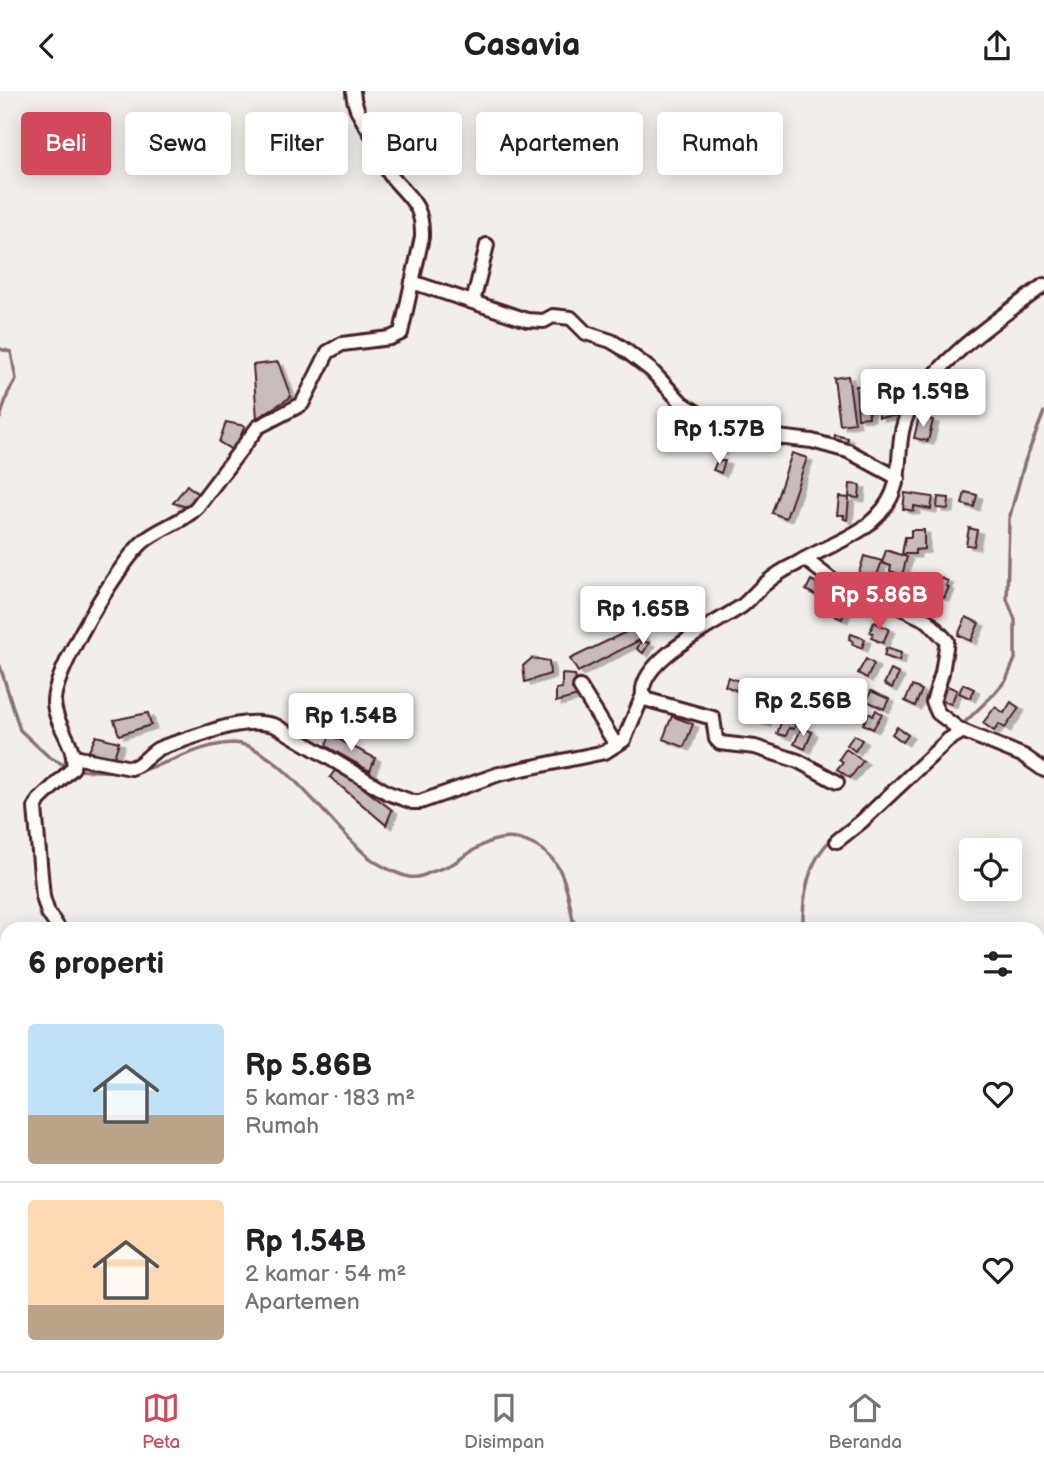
<!DOCTYPE html>
<html lang="id">
<head>
<meta charset="utf-8">
<style>
  :root { --surface:#fff; --page:#f6f6f6; --text:#202124; --muted:#757577; --line:#e0e0e0; --accent:#d1495b }
  body { margin:0; font-family:"Balsamiq Sans",sans-serif; background:var(--page); color:var(--text); height:100vh; display:flex; flex-direction:column; font-size:26px; white-space:nowrap }
  * { box-sizing:border-box; margin:0 }
  p { font-size:23px; color:var(--muted) }
  .icon { flex:none; width:38px; height:38px; fill:none; stroke:currentColor; stroke-width:2; stroke-linecap:round; stroke-linejoin:round }
  .map { position:relative; flex:1; overflow:hidden }
  .sheet { position:absolute; left:0px; top:831px; width:1045px; height:450px; display:flex; flex-direction:column; background:var(--surface); border-radius:21px 21px 0 0; box-shadow:0 4px 18px #0003 }
  .sheet>* { flex:none }
  .guide { position:absolute; left:21px; top:21px; width:1003px; height:63px; display:flex; gap:14px }
  .buttons { position:absolute; left:959px; top:747px; display:grid; gap:14px }
  .buttons a { display:grid; place-items:center; width:63px; height:63px; border-radius:7px; background:var(--surface); box-shadow:0 4px 18px #0003; font-size:35px }
  .price { position:absolute; translate:-50% -60px; padding:0 16px; border-radius:7px; background:#fff; color:#222; font-size:23px; line-height:46px; filter:drop-shadow(0 2px 4px #0008) }
  .price::after { content:''; position:absolute; left:50%; top:42px; width:21px; height:16px; margin-left:-10px; background:inherit; clip-path:polygon(0 0,100% 0,50% 100%) }
  .price.current { background:var(--accent); color:#fff }
  ul { padding:0; list-style:none }
  li { display:flex; align-items:center; gap:21px; height:175px; padding:0 28px }
  li+li { border-top:2px solid var(--line) }
  li span { display:grid; place-items:center; flex:none; width:196px; height:140px; border-radius:7px; color:#555 }
  li>.icon { margin-inline-start:auto }
  span .icon { width:84px; height:84px; fill:#fffc; stroke-width:1 }
  li b { font-size:30px }
  h2 { display:flex; justify-content:space-between; align-items:center; height:84px; padding:0 28px; font-size:30px }
  .chip { padding:0 24px; border-radius:7px; background:var(--surface); box-shadow:0 4px 18px #0003; font-size:24px; line-height:63px }
  .chip.current { background:var(--accent); color:#fff }
  header { display:flex; justify-content:space-between; align-items:center; height:91px; padding:0 28px; background:var(--surface); font-size:32px; font-weight:700 }
  .tab-bar { display:flex; justify-content:space-around; align-items:center; height:98px; border-top:2px solid var(--line); background:var(--surface); font-size:19px; color:var(--muted) }
  .tab-bar a { display:grid; justify-items:center; gap:4px }
  .tab-bar .current { color:var(--accent) }
  .map>svg:first-child { display:block }
  .lines { fill:none; stroke-linecap:round; stroke-linejoin:round }
  .stream { stroke:#8b6f75; stroke-width:3.5 }
  .building { fill:#c8bbbb; stroke:#4a1f2b; stroke-width:2; filter:url(#shadow) }
  .street-casing { stroke:#4a1f2b; stroke-width:18 }
  .street { stroke:#fdfcf7; stroke-width:12 }
</style>
</head>
<body>
<header><svg class="icon" aria-label="back" viewBox="0 0 24 24"><path d="M15 5l-7 7 7 7"/></svg>Casavia<svg class="icon" aria-label="share" viewBox="0 0 24 24"><path d="M12 15V3M7 8l5-5 5 5M5 13v7h14v-7"/></svg></header>
<div class="map">
<svg width="1044" height="1280" viewBox="0 0 1044 1280">
  <defs>
    <filter id="shadow"><feDropShadow dx="5.5" dy="3.5" stdDeviation="0" flood-color="#0004"/></filter>
  </defs>
  <rect width="100%" height="100%" fill="#f2efeb"/>
  <filter id="ink" filterUnits="userSpaceOnUse"><feTurbulence type="fractalNoise" baseFrequency=".0143" numOctaves="2"/><feDisplacementMap in="SourceGraphic" scale="14" xChannelSelector="R" yChannelSelector="G"/><feConvolveMatrix kernelMatrix="1 2 1 2 8 2 1 2 1" color-interpolation-filters="sRGB"/></filter>
  <g filter="url(#ink)">
    <g class="lines">
      <!-- stream -->
      <g class="stream">
        <polyline points="0,258 11,261 16,288 8,302 0,327"/>
        <polyline points="0,575 20,639 49,666 74,679 125,681"/>
        <polyline points="959,637 995,602 1006,589 1015,568 1015,529 1007,508 1009,428 1025,370 1044,321"/>
        <path d="M137 680C170 674 199 653 233 652 277 652 336 742 370 767 380 775 397 783 409 786 415 787 423 785 429 782 437 779 447 776 454 772 477 757 498 739 527 751 568 767 566 801 575 838"/>
        <polyline points="846,735 905,682"/>
        <path d="M803 838C802 807 808 769 832 748"/>
      </g>
    </g>
    <!-- building -->
    <g class="building">
      <polygon points="278,271 291,306 257,327 253,274"/>
      <polygon points="848,285 855,332 840,334 834,287"/>
      <polygon points="867,294 869,326 858,327 856,295"/>
      <polygon points="895,312 896,325 879,326 878,313"/>
      <polygon points="919,326 933,329 928,350 914,347"/>
      <polygon points="226,331 245,335 234,360 219,351"/>
      <polygon points="719,332 729,336 721,360 708,354 715,336"/>
      <polygon points="835,344 848,347 846,357 833,354"/>
      <polygon points="792,362 807,367 786,427 772,422"/>
      <polygon points="717,370 725,370 721,382 713,379"/>
      <polygon points="850,393 860,394 859,407 849,406"/>
      <polygon points="187,394 199,404 190,417 173,412"/>
      <polygon points="965,401 977,404 974,416 962,413"/>
      <polygon points="905,402 933,406 931,418 914,415 914,420 903,418"/>
      <polygon points="839,406 849,407 847,429 844,428 844,424 837,424"/>
      <polygon points="938,406 949,407 948,418 937,417"/>
      <polygon points="969,437 977,439 974,455 966,454"/>
      <polygon points="911,439 924,439 924,458 915,459 915,463 902,463 905,446 911,446"/>
      <polygon points="886,459 907,466 902,484 890,480 891,475 882,472"/>
      <polygon points="864,465 882,470 875,490 858,485"/>
      <polygon points="929,487 939,491 941,487 948,490 946,495 949,496 944,507 924,497"/>
      <polygon points="811,489 824,496 819,506 806,499"/>
      <polygon points="826,498 836,502 829,520 818,515"/>
      <polygon points="836,511 847,516 842,528 831,523"/>
      <polygon points="966,526 979,532 971,550 958,544"/>
      <polygon points="874,531 889,538 883,552 871,547 873,542 870,541"/>
      <polygon points="636,536 644,547 578,581 570,568"/>
      <polygon points="851,543 865,548 862,557 852,553 853,550 849,548"/>
      <polygon points="641,550 649,552 643,562 637,558"/>
      <polygon points="886,557 901,562 899,570 884,565"/>
      <polygon points="532,567 549,570 550,583 525,591 523,575"/>
      <polygon points="866,568 874,573 867,587 858,582"/>
      <polygon points="891,579 899,583 892,597 884,593"/>
      <polygon points="562,583 575,584 578,605 556,611 556,598 562,597"/>
      <polygon points="728,586 744,592 741,601 725,595"/>
      <polygon points="963,593 974,598 970,607 959,602"/>
      <polygon points="945,594 957,599 951,613 938,608"/>
      <polygon points="912,595 922,599 915,615 905,610"/>
      <polygon points="760,600 774,606 771,615 756,608"/>
      <polygon points="871,600 889,608 884,618 867,610"/>
      <polygon points="1011,611 1019,617 1005,637 999,633 994,640 983,632 995,616 1004,622"/>
      <polygon points="758,612 770,616 765,632 752,628"/>
      <polygon points="876,619 882,623 873,638 863,633 869,622 873,625"/>
      <polygon points="148,622 151,634 119,644 114,629"/>
      <polygon points="672,625 693,633 684,656 663,648"/>
      <polygon points="783,626 796,631 794,638 789,637 786,645 777,643"/>
      <polygon points="802,636 812,641 805,658 794,653"/>
      <polygon points="897,636 908,644 903,651 892,643"/>
      <polygon points="330,644 375,667 370,680 326,655"/>
      <polygon points="854,644 862,649 855,660 847,654"/>
      <polygon points="96,645 119,651 114,666 88,662"/>
      <polygon points="846,658 863,670 850,687 837,678 843,671 839,668"/>
      <polygon points="337,677 392,719 386,734 330,686"/>
    </g>
    <g class="lines">
      <defs>
        <g id="street">
          <polyline points="412,191 527,229 544,230 553,225 571,227 586,242 611,250 621,256 651,279 682,312 704,326 728,330 751,343 812,350 848,360 898,387"/>
          <polyline points="473,211 487,154"/>
          <polyline points="805,468 837,493 870,502 928,530 947,550 942,582 933,611 938,622 960,639 1024,665 1044,679"/>
          <polyline points="580,596 616,654 624,649 643,604"/>
          <path d="M74 666 131 677C142 674 148 664 158 658 166 654 176 652 184 649 212 640 247 625 276 635L388 702 413 711H420L499 683 605 661 616 654"/>
          <path d="M837 691 798 670 755 656 720 652 716 648 713 627 648 609 643 604C638 569 717 532 742 515 750 509 756 500 765 493 774 485 785 478 796 473 817 460 841 452 862 438 920 397 884 356 914 311 945 262 999 228 1044 194"/>
          <polyline points="837,750 861,731 948,649 963,640"/>
          <path d="M59 838 48 822 43 806 35 717 39 709 73 677C77 653 54 634 54 610 54 580 119 472 143 451 159 437 182 432 197 416L258 336 302 313 328 261 342 253 390 247 401 242 422 146C423 113 410 108 391 85 383 75 381 61 375 50 366 32 354 21 353 0"/>
          <polyline points="0,1169 7,1167"/>
          <polyline points="0,1258 7,1258"/>
          <polyline points="25,1280 26,1274"/>
        </g>
      </defs>
      <!-- street casing -->
      <use href="#street" class="street-casing"/>
      <!-- street -->
      <use href="#street" class="street"/>
    </g>
  </g>
</svg>
<div class="buttons">
<a><svg class="icon" aria-label="locate" viewBox="0 0 24 24"><circle cx="12" cy="12" r="6"/><path d="M12 2v4M12 18v4M2 12h4M18 12h4"/></svg></a>
</div>
<b class="price" style="left:923px;top:338px">Rp 1.59B</b>
<b class="price" style="left:719px;top:375px">Rp 1.57B</b>
<b class="price current" style="left:879px;top:541px">Rp 5.86B</b>
<b class="price" style="left:643px;top:555px">Rp 1.65B</b>
<b class="price" style="left:803px;top:647px">Rp 2.56B</b>
<b class="price" style="left:351px;top:662px">Rp 1.54B</b>
<div class="guide">
<a class="chip current">Beli</a>
<a class="chip">Sewa</a>
<a class="chip">Filter</a>
<a class="chip">Baru</a>
<a class="chip">Apartemen</a>
<a class="chip">Rumah</a>
</div>
<section class="sheet">
<h2>6 properti<svg class="icon" aria-label="filters" viewBox="0 0 24 24"><path d="M4 7h16M4 17h16"/><circle cx="9" cy="7" r="2"/><circle cx="15" cy="17" r="2"/></svg></h2>
<ul>
<li><span style="background:linear-gradient(#bfe0f5 65%,#b9a48a 0)"><svg class="icon" aria-label="home" viewBox="0 0 24 24"><path d="M3 11l9-7 9 7M6 9v11h12V9"/></svg></span><div><b>Rp 5.86B</b><p>5 kamar · 183 m²</p><p>Rumah</p></div><svg class="icon" aria-label="heart" viewBox="0 0 24 24"><path d="M12 20l-8-8c-3-5 5-10 8-4 3-6 11-1 8 4z"/></svg></li>
<li><span style="background:linear-gradient(#ffd9b3 75%,#b9a48a 0)"><svg class="icon" aria-label="home" viewBox="0 0 24 24"><path d="M3 11l9-7 9 7M6 9v11h12V9"/></svg></span><div><b>Rp 1.54B</b><p>2 kamar · 54 m²</p><p>Apartemen</p></div><svg class="icon" aria-label="heart" viewBox="0 0 24 24"><path d="M12 20l-8-8c-3-5 5-10 8-4 3-6 11-1 8 4z"/></svg></li>
</ul>
</section>
</div>
<nav class="tab-bar">
<a class="current"><svg class="icon" aria-label="map" viewBox="0 0 24 24"><path d="M3 6l6-2 6 2 6-2v14l-6 2-6-2-6 2zM9 4v14M15 6v14"/></svg>Peta</a>
<a><svg class="icon" aria-label="saved" viewBox="0 0 24 24"><path d="M7 4h10v16l-5-4-5 4z"/></svg>Disimpan</a>
<a><svg class="icon" aria-label="home" viewBox="0 0 24 24"><path d="M3 11l9-7 9 7M6 9v11h12V9"/></svg>Beranda</a>
</nav>
</body>
</html>
